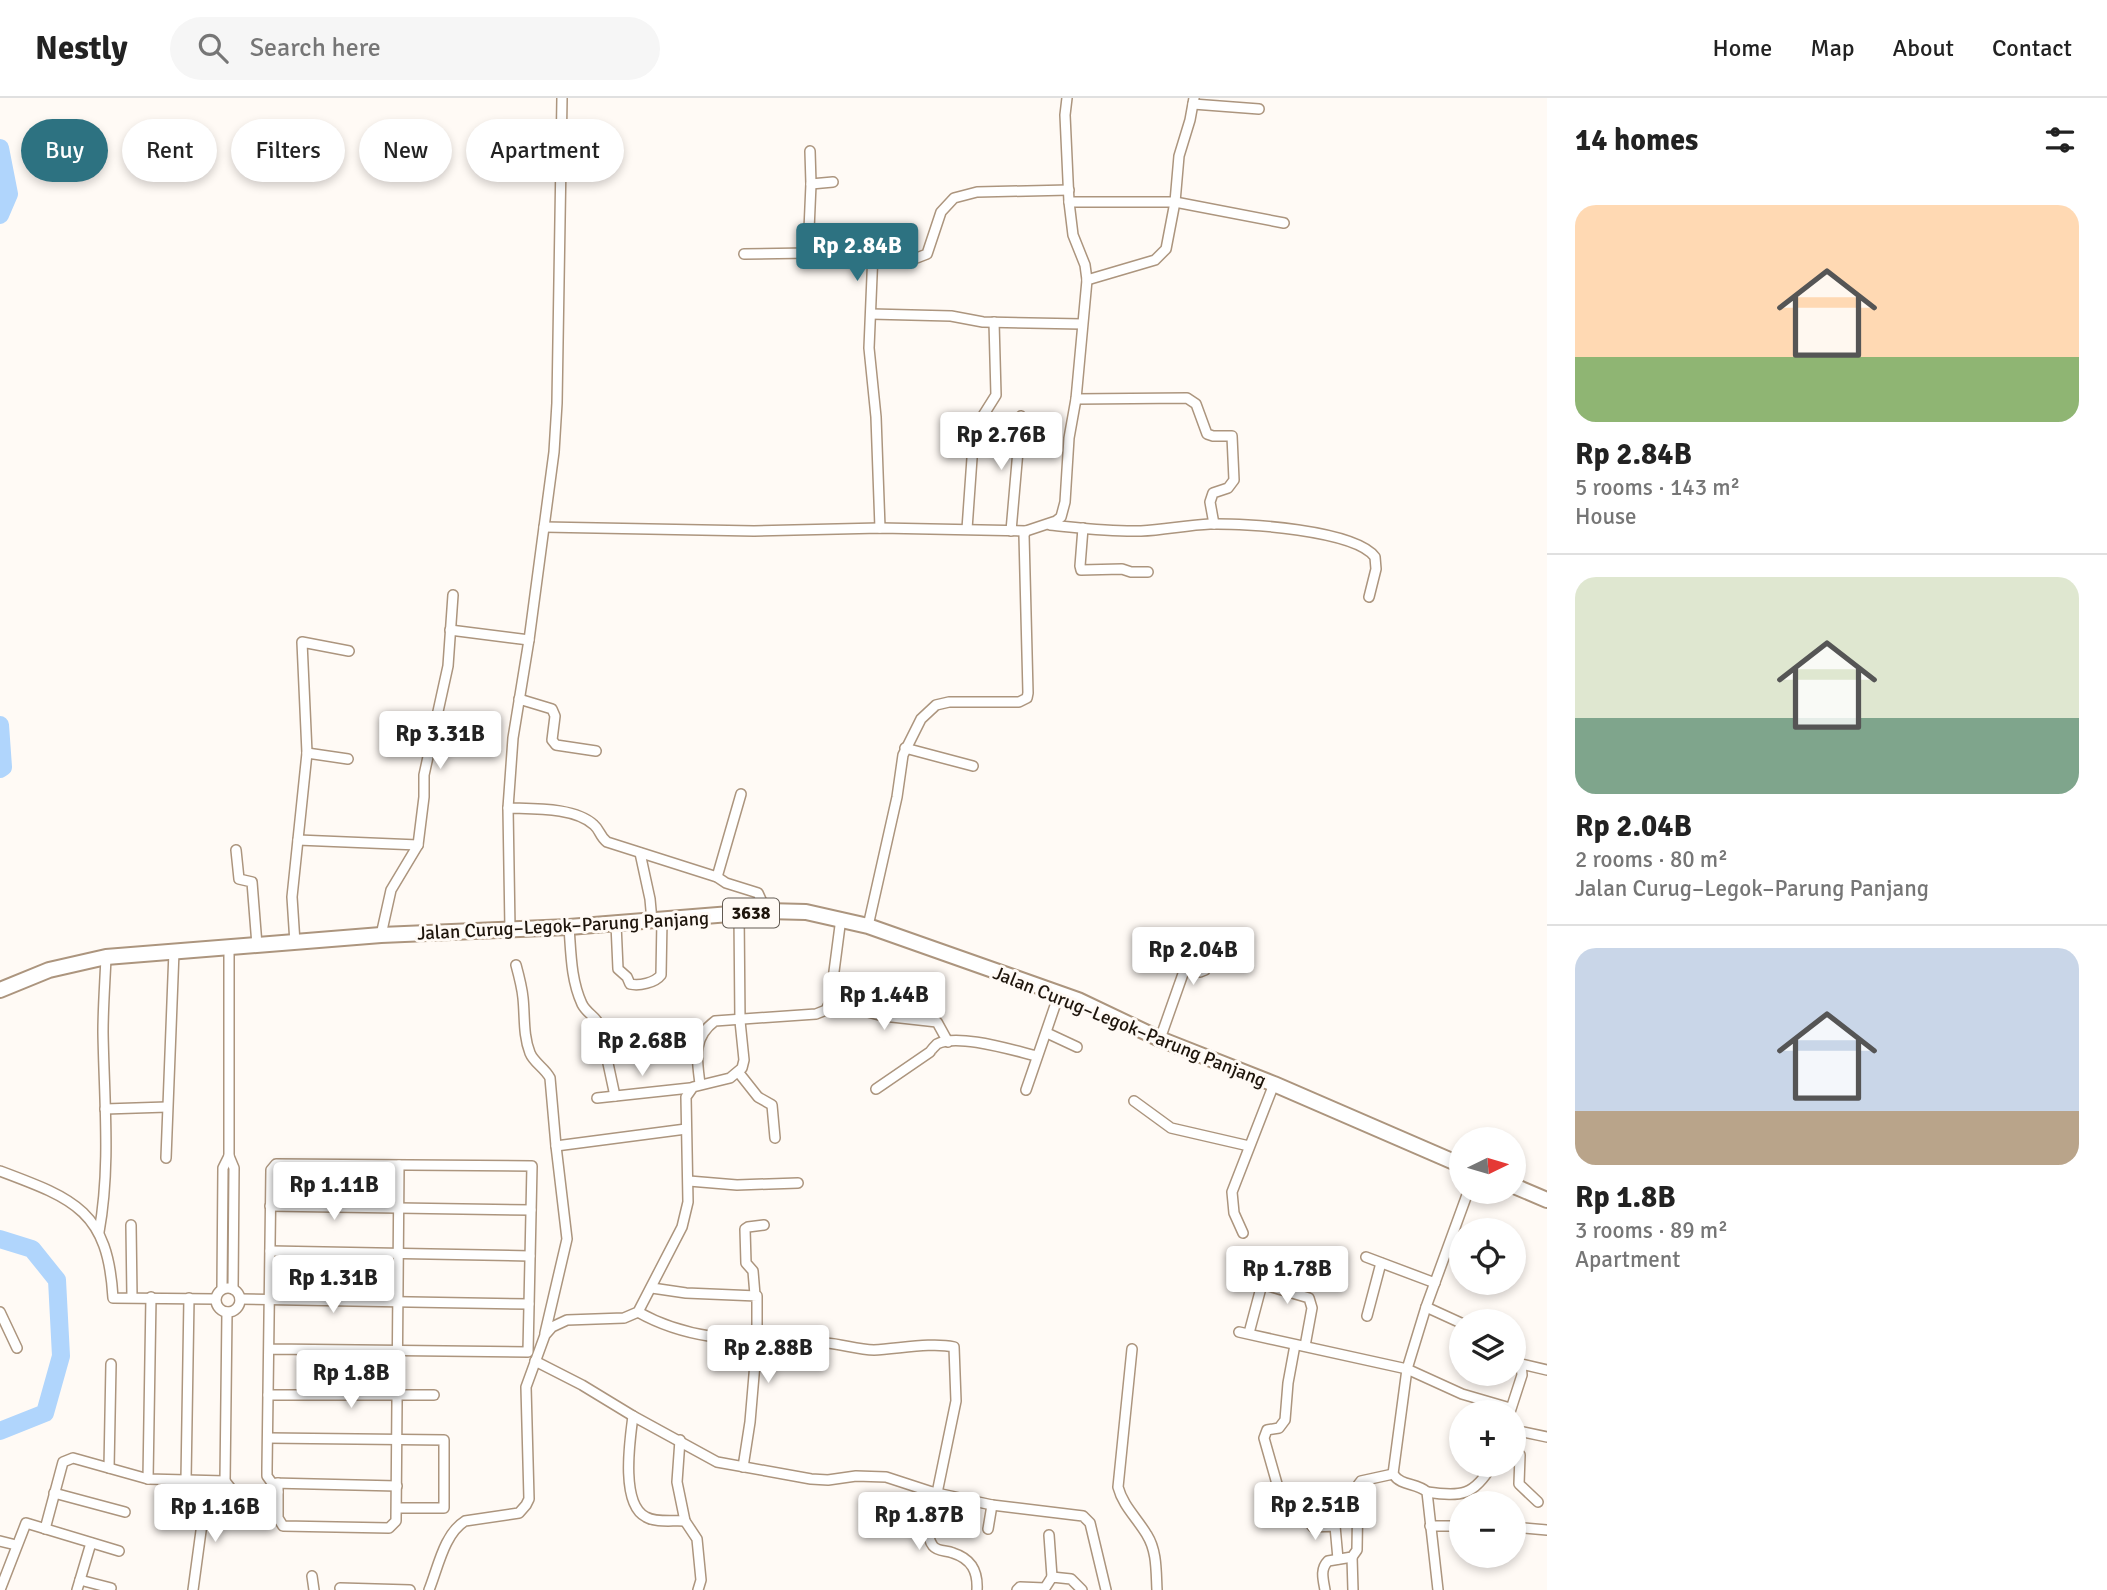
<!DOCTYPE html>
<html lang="en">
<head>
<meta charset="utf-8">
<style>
  :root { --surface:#fff; --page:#f6f6f6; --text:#222; --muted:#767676; --line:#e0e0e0; --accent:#2d7281 }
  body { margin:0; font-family:Signika,sans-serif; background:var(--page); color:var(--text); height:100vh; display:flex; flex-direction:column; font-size:26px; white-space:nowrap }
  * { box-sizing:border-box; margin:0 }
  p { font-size:23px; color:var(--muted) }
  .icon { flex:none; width:38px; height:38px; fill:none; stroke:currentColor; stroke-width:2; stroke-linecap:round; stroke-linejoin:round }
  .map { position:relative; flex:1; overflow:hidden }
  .sheet { display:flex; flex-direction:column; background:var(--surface); width:560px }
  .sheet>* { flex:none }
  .guide { position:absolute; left:21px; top:21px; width:665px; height:63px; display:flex; gap:14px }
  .needle { width:46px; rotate:85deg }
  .controls { position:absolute; left:1449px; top:1029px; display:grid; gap:14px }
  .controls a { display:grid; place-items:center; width:77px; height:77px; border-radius:50%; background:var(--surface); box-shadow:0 4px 10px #0003; font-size:35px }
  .price { position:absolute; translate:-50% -60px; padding:0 16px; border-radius:7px; background:#fff; color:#222; font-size:23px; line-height:46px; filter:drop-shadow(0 2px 4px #0008) }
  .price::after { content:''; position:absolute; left:50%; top:42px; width:21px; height:16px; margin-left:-10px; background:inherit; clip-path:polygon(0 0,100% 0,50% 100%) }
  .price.on { background:var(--accent); color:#fff }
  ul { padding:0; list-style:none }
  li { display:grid; align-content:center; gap:14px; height:371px; padding:0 28px }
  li+li { border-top:2px solid var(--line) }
  li span { display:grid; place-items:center; height:217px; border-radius:21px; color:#555 }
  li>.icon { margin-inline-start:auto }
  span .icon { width:126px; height:126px; fill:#fffc; stroke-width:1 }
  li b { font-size:30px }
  h2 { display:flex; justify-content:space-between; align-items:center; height:84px; padding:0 28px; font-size:30px }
  .chip { padding:0 24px; border-radius:32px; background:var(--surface); box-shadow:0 4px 10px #0003; font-size:24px; line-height:63px }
  .chip.on { background:var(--accent); color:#fff }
  header { display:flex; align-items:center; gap:42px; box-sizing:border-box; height:98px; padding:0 35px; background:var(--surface); border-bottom:2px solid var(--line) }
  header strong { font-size:33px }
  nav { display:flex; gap:38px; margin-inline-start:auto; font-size:24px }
  .search { width:490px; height:63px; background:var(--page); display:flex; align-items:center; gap:18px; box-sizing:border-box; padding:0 24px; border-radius:38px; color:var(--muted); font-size:26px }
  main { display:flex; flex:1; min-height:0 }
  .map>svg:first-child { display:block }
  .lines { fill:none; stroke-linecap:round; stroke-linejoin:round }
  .river { stroke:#b0d5fc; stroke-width:18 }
  .minor-casing { stroke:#ac957e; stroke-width:12 }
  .primary-casing { stroke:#ac957e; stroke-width:18 }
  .minor { stroke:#fff; stroke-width:9 }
  .primary { stroke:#fff; stroke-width:14 }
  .labels { text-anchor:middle; stroke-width:6; stroke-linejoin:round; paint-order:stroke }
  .shield { fill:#fffaf5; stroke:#625a52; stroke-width:2 }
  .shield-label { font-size:18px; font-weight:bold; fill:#1e150c }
  .street-label { font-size:19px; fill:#1e150c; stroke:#fffaf5 }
</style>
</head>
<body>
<header>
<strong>Nestly</strong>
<div class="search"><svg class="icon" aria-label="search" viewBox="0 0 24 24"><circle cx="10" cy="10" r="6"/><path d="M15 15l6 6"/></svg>Search here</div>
<nav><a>Home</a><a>Map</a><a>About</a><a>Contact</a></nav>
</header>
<main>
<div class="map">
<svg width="1547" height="1492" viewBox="0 0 1547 1492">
  <rect width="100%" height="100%" fill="#fffaf5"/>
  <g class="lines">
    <!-- river -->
    <g class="river">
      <polyline points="0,50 9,96 0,117"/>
      <polyline points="0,627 3,669 0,671"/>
      <polyline points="0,1141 32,1151 57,1182 61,1258 45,1315 0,1333"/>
    </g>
    <defs>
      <g id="minor">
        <polyline points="1193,6 1259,11"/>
        <polyline points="811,86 833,84"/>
        <polyline points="1069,104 1175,104 1284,125"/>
        <polyline points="873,154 869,250 876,319 880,430"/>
        <polyline points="808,155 811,86 810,53"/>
        <polyline points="744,156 873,154 914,161 927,156 941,114 954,100 977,94 1069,92"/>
        <polyline points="1087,182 1155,162 1166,151 1175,104 1179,58 1190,22 1194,0"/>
        <polyline points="871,216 951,218 983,224 1082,226"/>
        <polyline points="1076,301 1187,300 1196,306 1207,336 1213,338 1232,338 1234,382 1228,390 1213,395 1210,404 1214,426"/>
        <path d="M1050 427C1081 430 1110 434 1141 433 1164 432 1187 427 1210 426 1245 425 1355 432 1375 459L1376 471 1369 499"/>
        <polyline points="544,429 754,433 880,430 1026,433"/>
        <polyline points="1083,430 1080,468 1081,472 1122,471 1131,474 1148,474"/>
        <polyline points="967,431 974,332 996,297 994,224"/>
        <polyline points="1011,433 1021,318"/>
        <polyline points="450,532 529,542"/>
        <polyline points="519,601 552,611 555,618 552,642 556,647 596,653"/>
        <polyline points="905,650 973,668"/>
        <polyline points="307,655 348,661"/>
        <path d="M508 710C533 711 575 709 594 727 600 732 600 739 607 744L717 779 726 785 758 795 766 813"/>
        <polyline points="298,742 418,747"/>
        <polyline points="236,752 239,781 252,784 257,847"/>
        <polyline points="640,755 650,801 652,823"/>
        <polyline points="717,779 741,696"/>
        <path d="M616 826 618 871 627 879 630 886C639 888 655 885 661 877L662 822"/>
        <polyline points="868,828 897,699 903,657 921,621 936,607 949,604 1019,604 1027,600 1028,595 1024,437 1026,433 1056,423 1061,419 1065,404 1069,340 1076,301 1087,182 1085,167 1073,137 1069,104 1065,17 1067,0"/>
        <path d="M569 829C571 856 571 882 582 906 587 916 596 918 600 928L615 998"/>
        <polyline points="510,831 508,710 513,640 529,542 554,354 557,305 562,0"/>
        <polyline points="381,837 391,792 418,747 424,699 424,677 448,568 453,497"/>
        <polyline points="295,845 292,799 307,655 302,544 349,553"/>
        <polyline points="229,850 229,1058 234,1070 233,1191"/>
        <path d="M516 867C519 878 522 889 523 900 525 919 523 937 530 955 534 965 545 970 550 980L556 1048 567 1141 545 1235"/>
        <polyline points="830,904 883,918 937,924 948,944"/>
        <polyline points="1047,935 1077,949"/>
        <polyline points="1160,941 1184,873 1188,871 1200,874 1205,872 1218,842 1240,849"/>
        <polyline points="739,975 758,999 772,1007 775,1040"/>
        <path d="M700 986C697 961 692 940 715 923L816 916 826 912 830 904 841 820"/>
        <path d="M876 991 930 954C930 953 936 947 937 946 958 935 1015 953 1037 958"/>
        <polyline points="1026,992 1059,896"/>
        <polyline points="597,1000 690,990"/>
        <polyline points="1134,1003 1171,1030 1249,1048"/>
        <polyline points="105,1011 167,1009"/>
        <polyline points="556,1048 686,1031"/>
        <polyline points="166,1060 174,853"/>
        <path d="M0 1073C75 1101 108 1113 113 1200L215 1201"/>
        <polyline points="689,1083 737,1087 798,1085"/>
        <polyline points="270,1108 531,1112"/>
        <polyline points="131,1127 132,1199"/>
        <path d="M99 1134C111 1068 104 1001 103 934 103 909 105 884 106 859"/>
        <polyline points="1243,1135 1234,1115 1232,1094 1274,986"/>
        <polyline points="270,1153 530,1158"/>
        <polyline points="1366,1159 1435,1185"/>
        <polyline points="1245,1184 1262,1186 1309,1200 1312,1210 1305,1248"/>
        <circle cx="228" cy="1202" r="12"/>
        <polyline points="652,1190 686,1195 757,1198 757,1242 750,1324 743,1369"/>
        <polyline points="222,1191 223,1070 229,1058"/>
        <polyline points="755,1197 753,1173 746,1165 745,1131 748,1129 764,1127"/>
        <polyline points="240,1201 529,1206"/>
        <polyline points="1426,1209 1461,1225"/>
        <polyline points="0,1214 17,1250"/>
        <path d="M638 1214C698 1248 761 1241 826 1245 842 1246 858 1252 874 1252 898 1251 932 1244 954 1249L956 1303 937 1395"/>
        <polyline points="1367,1218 1381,1165"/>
        <polyline points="1239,1234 1407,1271 1462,1296 1510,1310"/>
        <polyline points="1249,1235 1262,1186"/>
        <polyline points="269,1251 528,1254 532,1068 276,1066 271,1072 267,1371 267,1378 272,1385 397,1388"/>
        <path d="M1132 1251 1118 1389C1123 1408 1137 1420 1147 1437 1157 1453 1156 1473 1157 1492"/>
        <polyline points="535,1263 582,1287 633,1318 717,1364 811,1381 828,1382 856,1378 886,1379 932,1394 992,1407 1083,1418 1090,1425 1106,1492"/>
        <polyline points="268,1297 434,1297"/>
        <polyline points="1510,1314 1522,1277 1521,1266 1547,1272"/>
        <path d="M633 1318C630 1341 620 1406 646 1419 656 1425 673 1422 685 1423"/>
        <polyline points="1514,1332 1547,1339"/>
        <polyline points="268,1340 444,1342 444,1410 397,1410"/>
        <polyline points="680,1342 677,1384 685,1423 697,1441 701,1482 698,1492"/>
        <polyline points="1514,1350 1520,1357 1519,1386 1538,1404"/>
        <polyline points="109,1370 111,1266"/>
        <polyline points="148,1381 151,1199"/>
        <polyline points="186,1382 189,1200"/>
        <polyline points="225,1383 227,1214"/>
        <polyline points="278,1385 278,1420 283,1428 389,1430 396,1423 399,1067"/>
        <path d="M932 1394C929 1406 924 1437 933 1448 938 1454 946 1452 953 1455 972 1461 978 1474 977 1492"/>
        <path d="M1427 1394C1461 1399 1474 1398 1492 1367"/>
        <polyline points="54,1395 125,1414"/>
        <polyline points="1285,1414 1264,1340 1267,1332 1279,1330 1285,1322 1288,1285 1295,1247"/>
        <polyline points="1309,1424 1313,1429 1335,1428 1338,1461"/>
        <polyline points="1430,1428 1461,1428"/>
        <polyline points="1514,1429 1547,1432"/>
        <polyline points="45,1431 63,1364 73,1360 148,1381 225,1383 232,1392 278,1394"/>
        <polyline points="988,1431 992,1407"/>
        <polyline points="1049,1437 1052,1479"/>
        <polyline points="0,1443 16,1447"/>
        <polyline points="1352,1459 1353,1492"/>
        <polyline points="312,1478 314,1492"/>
        <polyline points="80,1482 111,1490"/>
        <polyline points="340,1490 410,1492"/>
        <polyline points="0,1492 26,1425 119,1453"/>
        <polyline points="77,1492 91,1445"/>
        <polyline points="193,1492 206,1396"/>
        <path d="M429 1492C438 1470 444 1436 465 1423L519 1415 526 1407 529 1401 526 1289 545 1237 552 1229 567 1222 624 1220 638 1214 682 1129 688 1104 686 999 693 989 730 980 742 970 744 962 740 923 739 816"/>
        <polyline points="1017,1492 1020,1489 1045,1490 1052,1479 1071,1481 1082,1492"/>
        <path d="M1325 1492C1323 1481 1320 1471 1328 1463L1352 1459 1357 1452 1358 1387 1361 1383 1393 1376"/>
        <path d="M1438 1492 1427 1394C1416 1384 1402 1389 1393 1376L1407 1271 1426 1209 1468 1094"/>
      </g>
      <g id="primary">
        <polyline points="0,892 49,872 106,859 381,837 569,829 766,813 806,814 868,828 1078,902 1160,941 1274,986 1461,1067"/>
        <polyline points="1514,1088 1547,1102"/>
      </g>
    </defs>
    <!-- minor casing -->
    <use href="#minor" class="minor-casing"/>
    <!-- primary casing -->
    <use href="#primary" class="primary-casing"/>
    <!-- minor -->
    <use href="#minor" class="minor"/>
    <!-- primary -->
    <use href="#primary" class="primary"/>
  </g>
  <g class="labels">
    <!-- shield labels -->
    <rect class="shield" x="723" y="800.5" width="56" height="29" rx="5"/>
    <g class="shield-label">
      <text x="751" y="821">3638</text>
    </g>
    <!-- street labels -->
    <g class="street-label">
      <text transform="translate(563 827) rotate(-3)" y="7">Jalan Curug–Legok–Parung Panjang</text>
      <text transform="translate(1130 928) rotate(22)" y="7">Jalan Curug–Legok–Parung Panjang</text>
    </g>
  </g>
</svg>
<div class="controls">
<a><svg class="needle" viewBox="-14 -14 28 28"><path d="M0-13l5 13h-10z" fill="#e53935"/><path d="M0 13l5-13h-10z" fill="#767676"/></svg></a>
<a><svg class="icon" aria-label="locate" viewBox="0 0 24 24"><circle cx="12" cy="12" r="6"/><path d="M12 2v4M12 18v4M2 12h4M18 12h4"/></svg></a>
<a><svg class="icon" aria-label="layers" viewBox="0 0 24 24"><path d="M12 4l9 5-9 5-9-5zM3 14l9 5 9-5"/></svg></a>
<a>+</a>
<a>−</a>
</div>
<b class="price on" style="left:857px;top:185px">Rp 2.84B</b>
<b class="price" style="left:1001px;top:374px">Rp 2.76B</b>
<b class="price" style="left:440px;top:673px">Rp 3.31B</b>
<b class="price" style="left:1193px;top:889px">Rp 2.04B</b>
<b class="price" style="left:884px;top:934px">Rp 1.44B</b>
<b class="price" style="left:642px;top:980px">Rp 2.68B</b>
<b class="price" style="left:334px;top:1124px">Rp 1.11B</b>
<b class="price" style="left:1287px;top:1208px">Rp 1.78B</b>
<b class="price" style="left:333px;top:1217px">Rp 1.31B</b>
<b class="price" style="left:768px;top:1287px">Rp 2.88B</b>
<b class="price" style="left:351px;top:1312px">Rp 1.8B</b>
<b class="price" style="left:1315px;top:1444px">Rp 2.51B</b>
<b class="price" style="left:215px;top:1446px">Rp 1.16B</b>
<b class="price" style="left:919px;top:1454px">Rp 1.87B</b>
<div class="guide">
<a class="chip on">Buy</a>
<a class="chip">Rent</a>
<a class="chip">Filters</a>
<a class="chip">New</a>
<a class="chip">Apartment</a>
</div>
</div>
<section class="sheet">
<h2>14 homes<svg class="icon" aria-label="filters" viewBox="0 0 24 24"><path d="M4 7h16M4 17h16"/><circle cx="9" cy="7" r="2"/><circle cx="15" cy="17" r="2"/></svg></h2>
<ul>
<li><span style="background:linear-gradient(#ffd9b3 70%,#8fb573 0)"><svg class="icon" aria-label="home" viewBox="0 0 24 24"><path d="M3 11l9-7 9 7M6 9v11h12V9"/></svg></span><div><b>Rp 2.84B</b><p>5 rooms · 143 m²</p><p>House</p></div></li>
<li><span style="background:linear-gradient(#dfe7d0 65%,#7fa58c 0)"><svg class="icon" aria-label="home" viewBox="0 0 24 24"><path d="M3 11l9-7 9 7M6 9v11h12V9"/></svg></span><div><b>Rp 2.04B</b><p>2 rooms · 80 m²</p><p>Jalan Curug–Legok–Parung Panjang</p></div></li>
<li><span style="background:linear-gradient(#c9d6e8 75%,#b9a48a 0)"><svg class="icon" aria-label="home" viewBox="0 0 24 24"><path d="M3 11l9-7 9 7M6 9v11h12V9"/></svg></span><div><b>Rp 1.8B</b><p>3 rooms · 89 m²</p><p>Apartment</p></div></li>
</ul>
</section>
</main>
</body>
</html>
